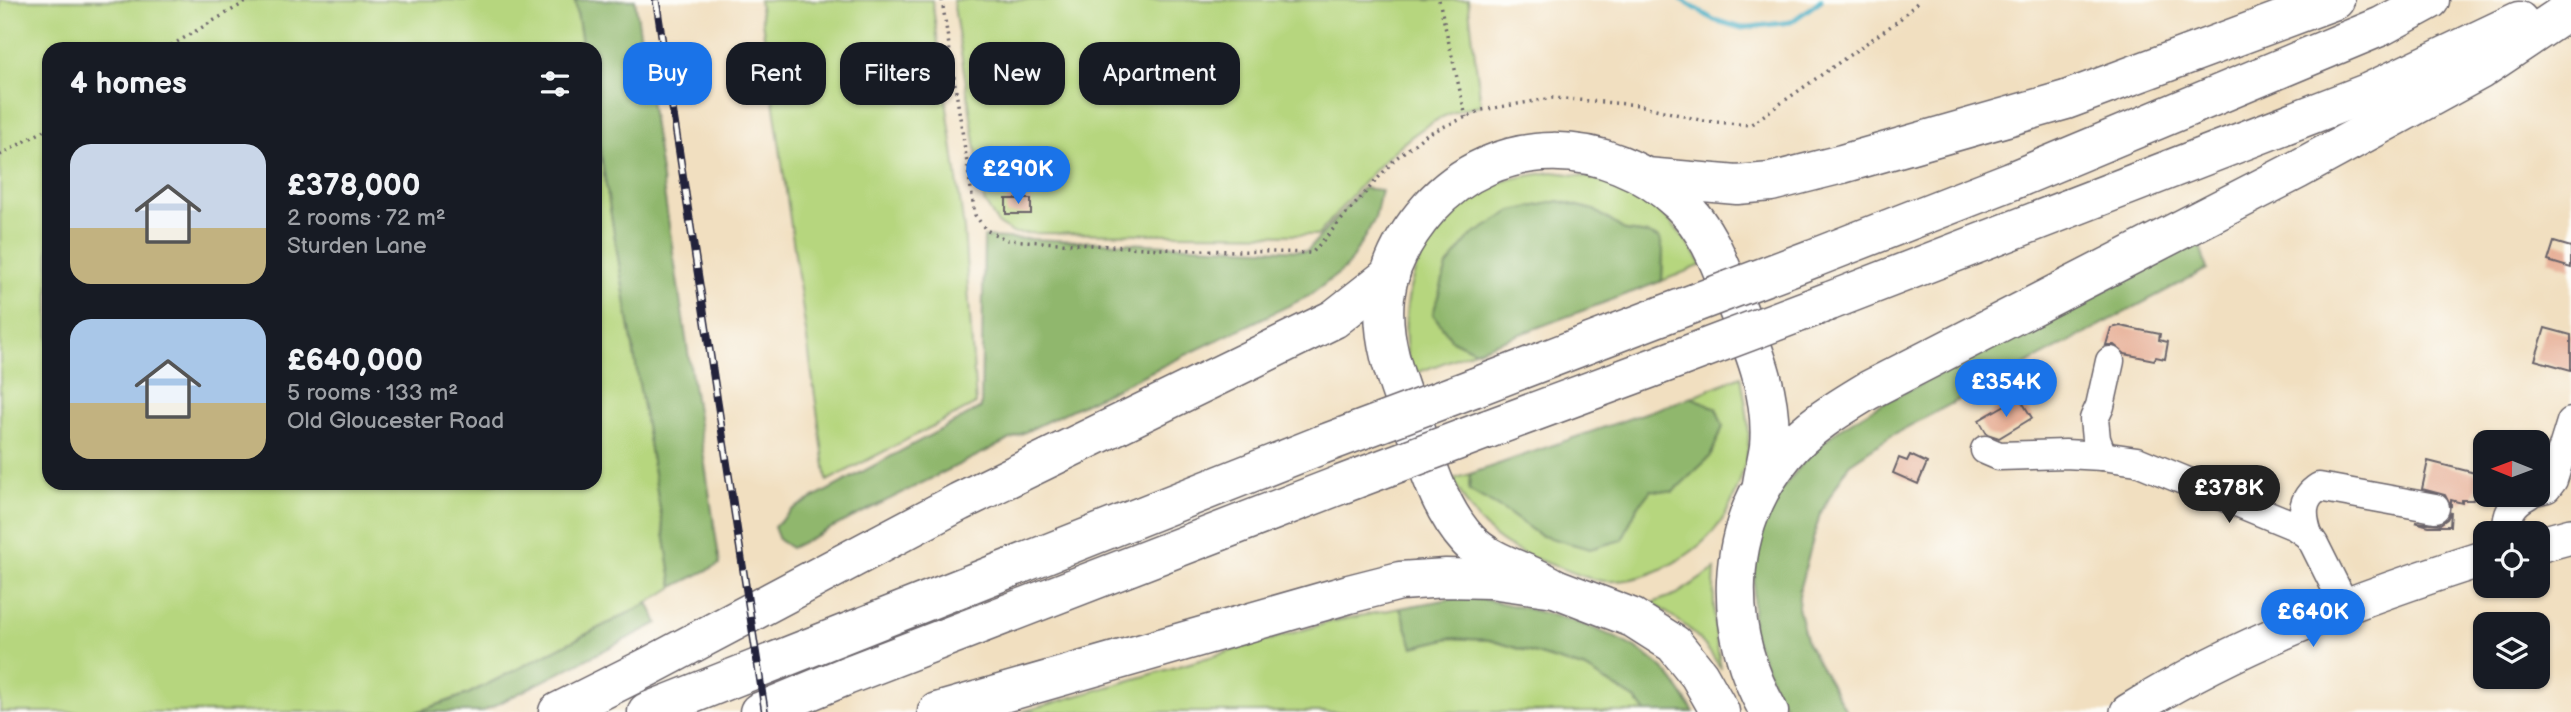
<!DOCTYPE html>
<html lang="en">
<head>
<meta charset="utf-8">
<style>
  :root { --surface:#171b24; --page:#242831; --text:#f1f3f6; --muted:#9ea1a6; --accent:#1a73e8 }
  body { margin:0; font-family:"Balsamiq Sans",sans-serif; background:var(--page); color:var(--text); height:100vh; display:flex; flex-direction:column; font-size:26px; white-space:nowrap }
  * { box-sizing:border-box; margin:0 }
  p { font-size:23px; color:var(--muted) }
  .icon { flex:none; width:38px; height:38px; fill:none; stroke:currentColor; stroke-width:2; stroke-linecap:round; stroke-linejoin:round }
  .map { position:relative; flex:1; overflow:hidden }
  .side { position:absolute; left:42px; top:42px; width:560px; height:448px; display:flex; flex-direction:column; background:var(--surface); border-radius:21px; box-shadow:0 2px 5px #0004 }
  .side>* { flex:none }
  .hud { position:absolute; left:623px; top:42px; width:665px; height:63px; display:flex; gap:14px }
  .needle { width:46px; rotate:271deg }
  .buttons { position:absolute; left:2473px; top:430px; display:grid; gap:14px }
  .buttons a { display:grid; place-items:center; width:77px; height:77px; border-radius:14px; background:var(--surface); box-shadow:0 2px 5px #0004; font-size:35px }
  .price { position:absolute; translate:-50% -60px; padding:0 16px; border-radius:24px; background:var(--accent); color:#fff; font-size:23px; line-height:46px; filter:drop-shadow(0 2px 4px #0008) }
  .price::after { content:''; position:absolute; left:50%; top:42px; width:21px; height:16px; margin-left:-10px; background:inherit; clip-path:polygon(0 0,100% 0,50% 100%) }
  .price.current { background:#222; color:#fff }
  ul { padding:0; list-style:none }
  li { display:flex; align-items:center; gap:21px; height:175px; padding:0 28px }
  li span { display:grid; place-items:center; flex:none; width:196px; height:140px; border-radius:21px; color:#555 }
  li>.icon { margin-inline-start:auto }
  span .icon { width:84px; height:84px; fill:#fffc; stroke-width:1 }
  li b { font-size:30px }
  h2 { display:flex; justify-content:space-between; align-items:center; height:84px; padding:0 28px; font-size:30px }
  .pill { padding:0 24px; border-radius:21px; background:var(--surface); box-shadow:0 2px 5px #0004; font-size:24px; line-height:63px }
  .pill.current { background:var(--accent); color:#fff }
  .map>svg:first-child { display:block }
  .green { fill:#b6d67e; stroke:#6c7c5c; stroke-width:2 }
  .forest { fill:#90b76d; stroke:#596c54; stroke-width:2 }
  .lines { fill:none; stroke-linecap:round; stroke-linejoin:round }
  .stream { stroke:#43acc2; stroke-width:5 }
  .building { fill:#e7b098 }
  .minor-casing { stroke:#6a646a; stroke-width:31 }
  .major-casing { stroke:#6a646a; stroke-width:38 }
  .highway-casing { stroke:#6a646a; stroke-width:41 }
  .path { stroke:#6a646a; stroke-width:3.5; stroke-dasharray:2 5; stroke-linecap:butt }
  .minor { stroke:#fff; stroke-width:28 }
  .major { stroke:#fff; stroke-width:35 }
  .highway { stroke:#fff; stroke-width:38 }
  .rail-casing { stroke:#22223b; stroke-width:8 }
  .rail { stroke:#fdfcf7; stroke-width:5; stroke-dasharray:16; stroke-linecap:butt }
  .highway-bridge-casing { stroke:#6a646a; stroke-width:41; stroke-linecap:butt }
  .highway-bridge { stroke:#fff; stroke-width:38 }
</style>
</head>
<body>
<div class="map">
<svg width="2571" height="712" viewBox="0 0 2571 712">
  <rect width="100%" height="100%" fill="#fdfcf7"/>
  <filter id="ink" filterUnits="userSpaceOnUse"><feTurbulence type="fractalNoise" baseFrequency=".0143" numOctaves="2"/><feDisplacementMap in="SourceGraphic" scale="14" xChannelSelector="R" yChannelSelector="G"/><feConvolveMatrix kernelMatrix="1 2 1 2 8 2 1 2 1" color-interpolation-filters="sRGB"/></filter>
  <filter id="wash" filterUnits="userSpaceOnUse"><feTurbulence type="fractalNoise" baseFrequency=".00686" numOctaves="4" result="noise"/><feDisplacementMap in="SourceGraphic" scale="28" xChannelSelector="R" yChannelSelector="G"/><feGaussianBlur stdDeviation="1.57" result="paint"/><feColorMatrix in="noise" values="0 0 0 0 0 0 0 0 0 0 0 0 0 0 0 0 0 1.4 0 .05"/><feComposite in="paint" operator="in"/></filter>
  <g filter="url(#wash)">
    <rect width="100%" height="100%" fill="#f1dfc0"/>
    <!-- green -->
    <g class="green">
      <polygon points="0,0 575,0 583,49 49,49 49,483 595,483 595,119 673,587 648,603 468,694 417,712 0,712"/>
      <polygon points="759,0 932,0 964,229 976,404 827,481"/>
      <path d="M953 0H1468L1481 105C1412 114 1361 186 1318 235L1013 233 998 224 984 201Z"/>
      <path d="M1552 172C1623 178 1666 203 1702 265L1662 281 1663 250 1649 234 1626 231 1594 210 1471 236 1448 266 1433 314 1452 340 1475 351 1411 375C1393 300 1419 217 1494 185 1512 177 1533 175 1552 172Z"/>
      <path d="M1741 376C1745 402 1752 430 1747 455 1742 477 1734 502 1722 520 1699 555 1646 584 1604 581 1589 580 1572 572 1558 567 1500 547 1482 535 1453 479L1470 474 1469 490 1507 512 1539 535 1621 540 1637 508 1651 489 1673 491 1710 457 1723 426 1716 408 1691 397Z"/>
      <path d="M1715 569C1712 604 1714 635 1721 669 1700 634 1685 624 1652 603L1677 594Z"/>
      <polygon points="1400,608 1413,647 1450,638 1490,640 1586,669 1636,700 1646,712 1022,712 1330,622"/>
    </g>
    <!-- forest -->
    <g class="forest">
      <polygon points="575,0 635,0 720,564 673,587 595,119 595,49 583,49"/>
      <polygon points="1363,188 1381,190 1375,219 1347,267 1309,296 1029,430 791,548 779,540 774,527 793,509 981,408 984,237 1307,251"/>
      <polygon points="1559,201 1594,210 1626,231 1649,234 1660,239 1663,250 1662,281 1475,351 1452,340 1433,314 1447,266 1471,236 1512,211"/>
      <polygon points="2199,242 2207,269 1894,434 1849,464 1820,514 1800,587 1798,607 1807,643 1847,712 1789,712 1777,694 1752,632 1756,540 1780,491 1810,454 1839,429 1881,404"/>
      <polygon points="1691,397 1716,408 1723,427 1710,457 1673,492 1651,490 1637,508 1622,540 1590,549 1539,535 1507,512 1469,490 1470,474"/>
      <path d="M1466 596C1526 607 1622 626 1666 672 1677 683 1685 699 1694 712H1646L1636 700 1586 669 1490 640 1450 638 1413 647 1400 608Z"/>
      <polygon points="648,603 658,623 482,712 417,712 468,694"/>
    </g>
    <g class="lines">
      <!-- stream -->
      <polyline class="stream" points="1682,0 1714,20 1742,28 1791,22 1821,0"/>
    </g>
    <g id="blocks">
      <!-- building -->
      <g class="building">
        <rect x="1006" y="199" width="25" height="15"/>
        <polygon points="2554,242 2571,247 2571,268 2548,261"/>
        <polygon points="2120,326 2160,334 2159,340 2168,342 2165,359 2156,357 2154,360 2125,354 2114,345 2106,345 2111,328"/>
        <polygon points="2545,328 2571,335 2571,370 2535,360"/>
        <polygon points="2019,397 2032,418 1999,438 1987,434 1979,420"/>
        <polygon points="1910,455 1927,463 1918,484 1893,473 1899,458 1907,461"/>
        <polygon points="2428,461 2479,474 2473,500 2462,500 2462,503 2451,500 2451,507 2445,495 2422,489"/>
        <polygon points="2451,512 2450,526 2429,526 2415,522 2440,524 2447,519"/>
      </g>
    </g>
  </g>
  <g filter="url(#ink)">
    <use href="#blocks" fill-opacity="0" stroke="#6a646a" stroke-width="2"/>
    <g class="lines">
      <defs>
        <g id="minor">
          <polyline points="1985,450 1999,456 2065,454 2102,456 2137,461 2295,526 2308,535 2314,544 2345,606"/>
          <polyline points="2102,456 2096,439 2094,419 2100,406 2110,361"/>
          <polyline points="2538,490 2547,488 2553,480 2571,422"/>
          <path d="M2507 534C2506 515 2511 504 2528 495"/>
          <path d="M2308 535C2302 516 2300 499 2319 487L2435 508"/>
        </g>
        <g id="major">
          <polyline points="2538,545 2571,536"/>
          <path d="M2128 712C2239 643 2361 597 2485 558"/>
        </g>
        <g id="highway">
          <polyline points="1646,177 1737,185 1771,182 1842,164 2066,100 2335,0"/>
          <polyline points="1814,258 2011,181 2382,26 2430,0"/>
          <polyline points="1830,301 2367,93 2519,21"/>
          <polyline points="1473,388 1663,315"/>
          <polyline points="1488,429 1679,358"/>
          <path d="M1555 588C1527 570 1491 565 1468 540 1439 508 1428 465 1413 425 1398 384 1380 342 1385 297 1389 264 1407 233 1429 208 1496 133 1608 135 1680 203 1705 227 1718 258 1730 290 1750 341 1774 391 1769 447 1767 460 1764 472 1762 484"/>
          <polyline points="558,712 648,667 959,502 1334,319 1390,275"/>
          <polyline points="647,712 1321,445"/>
          <polyline points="759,712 846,676 1340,485"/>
          <polyline points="937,712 1349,594 1400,581 1446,578 1490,579 1555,588 1633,618 1674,644 1699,675 1720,712"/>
          <path d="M1769 712C1723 630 1722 531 1784 455 1807 427 1839 408 1869 390L2297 170 2480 70 2571 9"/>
        </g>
      </defs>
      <!-- minor casing -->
      <use href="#minor" class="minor-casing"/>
      <!-- major casing -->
      <use href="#major" class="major-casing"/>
      <!-- highway casing -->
      <use href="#highway" class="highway-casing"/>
      <!-- path -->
      <g class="path">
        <polyline points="942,0 975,215 986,230 1007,240 1161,249 1312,253 1395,159 1427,134 1482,110 1553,98 1639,105 1704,121 1750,125 1898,21 1920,0"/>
        <polyline points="1439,0 1466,117"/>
        <polyline points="165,49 249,0"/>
        <polyline points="0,155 49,128"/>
      </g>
      <!-- minor -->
      <use href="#minor" class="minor"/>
      <!-- major -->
      <use href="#major" class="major"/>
      <!-- highway -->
      <use href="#highway" class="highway"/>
      <defs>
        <polyline id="rail" points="656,0 765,712"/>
      </defs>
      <!-- rail casing -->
      <use href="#rail" class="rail-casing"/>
      <!-- rail -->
      <use href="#rail" class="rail"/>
      <defs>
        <g id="highway-bridge">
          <polyline points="1663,315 1814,258"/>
          <polyline points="1679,358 1830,301"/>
          <polyline points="1321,445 1473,388"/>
          <polyline points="1340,485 1488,429"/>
        </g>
      </defs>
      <!-- highway-bridge casing -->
      <use href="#highway-bridge" class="highway-bridge-casing"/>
      <!-- highway-bridge -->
      <use href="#highway-bridge" class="highway-bridge"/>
    </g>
  </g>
</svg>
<div class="buttons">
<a><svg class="needle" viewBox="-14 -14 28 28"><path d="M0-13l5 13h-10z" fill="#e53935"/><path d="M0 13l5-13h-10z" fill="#9ea1a6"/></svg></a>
<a><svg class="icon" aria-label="locate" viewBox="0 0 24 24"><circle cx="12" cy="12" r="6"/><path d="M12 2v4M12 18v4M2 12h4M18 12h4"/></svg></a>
<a><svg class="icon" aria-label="layers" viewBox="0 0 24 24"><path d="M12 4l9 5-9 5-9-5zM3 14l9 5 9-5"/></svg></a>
</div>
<b class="price" style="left:1018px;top:206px">£290K</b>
<b class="price" style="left:2006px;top:419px">£354K</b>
<b class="price current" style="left:2229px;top:525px">£378K</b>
<b class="price" style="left:2313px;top:649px">£640K</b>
<div class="hud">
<a class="pill current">Buy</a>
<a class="pill">Rent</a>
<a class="pill">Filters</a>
<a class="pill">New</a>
<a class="pill">Apartment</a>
</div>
<section class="side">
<h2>4 homes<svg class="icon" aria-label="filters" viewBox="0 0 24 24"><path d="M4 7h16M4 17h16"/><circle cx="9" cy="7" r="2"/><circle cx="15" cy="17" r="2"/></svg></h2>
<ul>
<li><span style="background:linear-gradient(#c9d6e8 60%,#c2b280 0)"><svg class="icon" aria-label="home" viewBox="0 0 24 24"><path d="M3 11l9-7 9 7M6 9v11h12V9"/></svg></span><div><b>£378,000</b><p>2 rooms · 72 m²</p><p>Sturden Lane</p></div></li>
<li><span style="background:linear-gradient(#a9c7e8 60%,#c2b280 0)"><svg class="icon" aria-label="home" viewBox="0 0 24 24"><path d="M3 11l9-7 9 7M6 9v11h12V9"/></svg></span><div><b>£640,000</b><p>5 rooms · 133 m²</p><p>Old Gloucester Road</p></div></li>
</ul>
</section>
</div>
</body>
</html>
